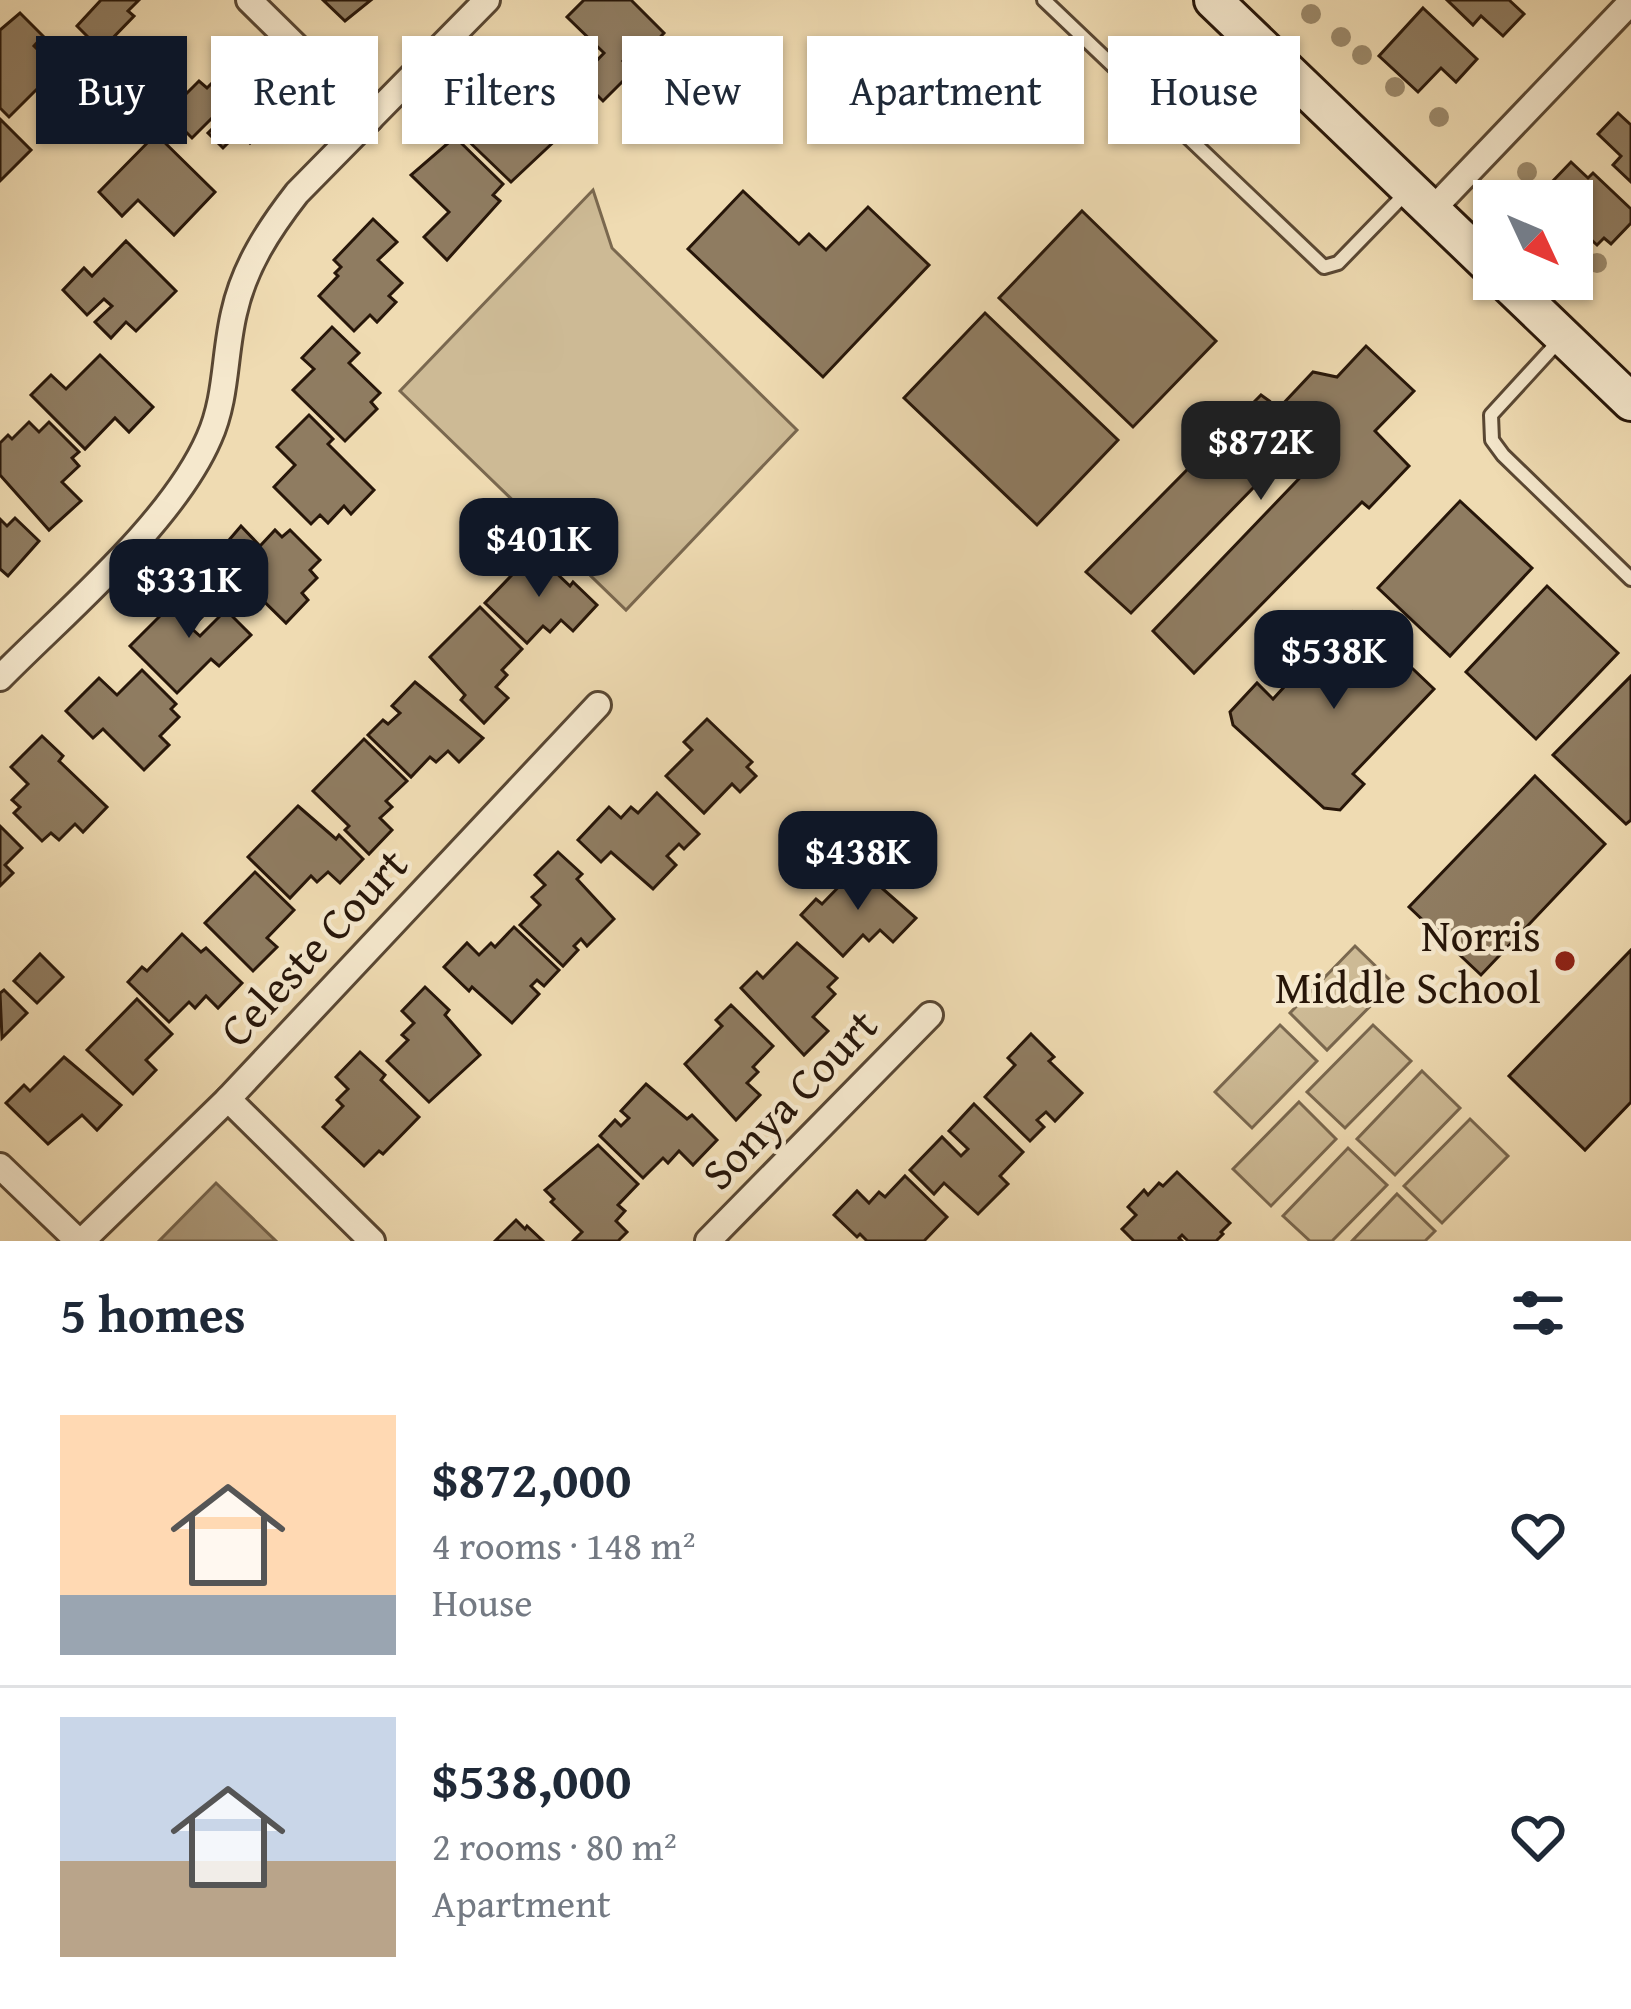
<!DOCTYPE html>
<html lang="en">
<head>
<meta charset="utf-8">
<style>
  :root { --surface:#fff; --page:#f2f2f3; --text:#1f2937; --muted:#747a83; --line:#e0e1e3; --accent:#111827 }
  body { margin:0; font-family:"Gentium Book Plus",serif; background:var(--page); color:var(--text); height:100vh; display:flex; flex-direction:column; font-size:45px; white-space:nowrap }
  * { box-sizing:border-box; margin:0 }
  p { font-size:39px; color:var(--muted) }
  .icon { flex:none; width:66px; height:66px; fill:none; stroke:currentColor; stroke-width:2; stroke-linecap:round; stroke-linejoin:round }
  .map { position:relative; height:1241px; overflow:hidden }
  .sheet { display:flex; flex-direction:column; background:var(--surface); flex:1 }
  .sheet>* { flex:none }
  .top-card { position:absolute; left:36px; top:36px; width:1560px; height:108px; display:flex; gap:24px }
  .needle { width:78px; rotate:134deg }
  .buttons { position:absolute; left:1473px; top:180px; display:grid; gap:24px }
  .buttons a { display:grid; place-items:center; width:120px; height:120px; border-radius:0px; background:var(--surface); box-shadow:0 3px 9px #0004; font-size:60px }
  .price { position:absolute; translate:-50% -102px; padding:0 27px; border-radius:24px; background:var(--accent); color:#fff; font-size:39px; line-height:78px; filter:drop-shadow(0 3px 6px #0008) }
  .price::after { content:''; position:absolute; left:50%; top:72px; width:36px; height:27px; margin-left:-18px; background:inherit; clip-path:polygon(0 0,100% 0,50% 100%) }
  .price.on { background:#222; color:#fff }
  ul { padding:0; list-style:none }
  li { display:flex; align-items:center; gap:36px; height:300px; padding:0 60px }
  li+li { border-top:3px solid var(--line) }
  li span { display:grid; place-items:center; flex:none; width:336px; height:240px; border-radius:0px; color:#555 }
  li>.icon { margin-inline-start:auto }
  span .icon { width:144px; height:144px; fill:#fffc; stroke-width:1 }
  li b { font-size:51px }
  h2 { display:flex; justify-content:space-between; align-items:center; height:144px; padding:0 60px; font-size:51px }
  .tag { padding:0 42px; border-radius:0px; background:var(--surface); box-shadow:0 3px 9px #0004; font-size:42px; line-height:108px }
  .tag.on { background:var(--accent); color:#fff }
  .map>svg:first-child { display:block }
  .green { fill:#cdba95; stroke:#7a684f; stroke-width:3 }
  .water { fill:#ab9879; stroke:#76644c; stroke-width:3 }
  .building { fill:#8f7c61; stroke:#271609; stroke-width:3 }
  .lines { fill:none; stroke-linecap:round; stroke-linejoin:round }
  .service-casing { stroke:#594733; stroke-width:18 }
  .minor-casing { stroke:#594733; stroke-width:30 }
  .secondary-casing { stroke:#271609; stroke-width:42 }
  .service { stroke:#f5e8cd; stroke-width:12 }
  .minor { stroke:#f5e8cd; stroke-width:24 }
  .secondary { stroke:#f5e8cd; stroke-width:36 }
  .tree { fill:#9c8a6c }
  .poi-dot { fill:#8f2418; stroke:#f5e8cd; stroke-width:4.5 }
  .labels { text-anchor:middle; stroke-width:9; stroke-linejoin:round; paint-order:stroke }
  .poi-label { font-size:45px; fill:#271609; stroke:#f5e8cd; text-anchor:end }
  .street-label { font-size:45px; fill:#271609; stroke:#f5e8cd }
</style>
</head>
<body>
<div class="map">
<svg width="1631" height="1241" viewBox="0 0 1631 1241">
  <rect width="100%" height="100%" fill="#efdbb2"/>
  <filter id="stains"><feTurbulence type="fractalNoise" baseFrequency=".00167" numOctaves="4"/><feColorMatrix values="0 0 0 0 .2 0 0 0 0 .09 0 0 0 0 .02 0 0 0 .5 -.17"/></filter>
  <radialGradient id="worn" r=".72"><stop offset=".6" stop-color="#630" stop-opacity="0"/><stop offset="1" stop-color="#630" stop-opacity=".3"/></radialGradient>
  <!-- green -->
  <g class="green">
    <polygon points="593,190 612,248 797,430 626,610 400,391"/>
    <polygon points="1355,946 1393,983 1327,1050 1290,1013"/>
    <polygon points="1280,1025 1317,1061 1252,1128 1215,1092"/>
    <polygon points="1373,1025 1411,1061 1345,1128 1307,1092"/>
    <polygon points="1422,1071 1460,1108 1395,1175 1357,1139"/>
    <polygon points="1299,1102 1336,1139 1271,1206 1233,1169"/>
    <polygon points="1470,1119 1508,1156 1442,1223 1404,1186"/>
    <polygon points="1348,1148 1387,1185 1332,1241 1310,1241 1283,1216"/>
    <polygon points="1397,1194 1435,1231 1425,1241 1352,1241"/>
  </g>
  <!-- water -->
  <polygon class="water" points="216,1183 276,1241 159,1241"/>
  <!-- building -->
  <g class="building">
    <polygon points="139,0 128,11 134,16 101,50 77,26 101,0"/>
    <polygon points="323,0 371,0 345,21"/>
    <polygon points="584,0 631,0 664,33 647,51 640,43 623,61 633,71 603,101 580,78 604,53 567,17"/>
    <polygon points="1447,0 1509,0 1524,14 1503,36 1481,16 1473,25"/>
    <polygon points="1423,8 1477,59 1456,82 1441,68 1418,92 1379,56"/>
    <polygon points="20,13 43,36 34,46 57,69 9,117 0,108 0,30"/>
    <polygon points="864,46 926,104 895,137 834,78"/>
    <polygon points="240,55 289,103 250,143 239,132 223,148 208,133 223,118 217,113 192,138 167,113 199,81 207,88"/>
    <polygon points="494,87 531,123 556,97 578,119 511,182 458,131"/>
    <polygon points="1618,113 1631,125 1631,182 1613,165 1621,156 1598,134"/>
    <polygon points="0,119 31,150 0,181"/>
    <polygon points="156,134 215,192 174,235 138,200 122,216 99,192"/>
    <polygon points="455,137 503,184 493,195 500,201 447,260 424,237 449,212 411,175"/>
    <polygon points="1571,162 1588,178 1593,173 1631,209 1631,223 1611,244 1604,238 1597,245 1572,222 1572,201 1564,201 1549,185"/>
    <polygon points="743,191 799,244 809,234 826,250 868,207 929,265 823,377 688,249"/>
    <polygon points="1082,211 1216,341 1133,427 999,298"/>
    <polygon points="373,219 397,242 378,260 402,283 389,296 396,302 377,322 370,315 354,331 319,296 338,276 335,273 341,267 334,260"/>
    <polygon points="126,241 176,291 136,331 126,322 111,338 95,322 112,306 104,299 87,315 63,290 84,268 92,276"/>
    <polygon points="985,313 1118,440 1037,525 904,398"/>
    <polygon points="332,327 359,353 349,363 380,393 371,402 377,409 345,441 293,390 314,369 302,358"/>
    <polygon points="1366,346 1414,391 1375,431 1409,466 1369,508 1362,502 1194,673 1153,631 1314,463 1295,445 1131,613 1086,572 1261,395 1279,408 1313,372 1337,377"/>
    <polygon points="100,355 153,407 129,432 115,418 85,449 31,395 51,375 66,389"/>
    <polygon points="309,415 333,439 328,444 374,490 351,514 344,506 328,523 320,515 311,524 274,487 295,465 277,447"/>
    <polygon points="29,422 39,432 49,422 79,452 72,458 79,466 62,482 81,501 49,530 0,475 0,443 8,435 12,439"/>
    <polygon points="1460,501 1532,568 1450,656 1378,588"/>
    <polygon points="15,518 39,541 8,576 0,569 0,519 7,526"/>
    <polygon points="241,526 260,546 275,530 282,537 290,530 320,560 310,570 317,578 302,593 308,600 286,623 240,578 235,583 212,560"/>
    <polygon points="534,552 570,586 573,582 597,605 573,631 561,620 550,632 543,626 527,643 485,603"/>
    <polygon points="1547,586 1618,653 1536,739 1466,672"/>
    <polygon points="201,587 217,602 191,628 200,636 226,610 251,635 219,666 211,659 177,693 130,646 168,608 174,614"/>
    <polygon points="480,607 522,649 502,670 507,675 496,687 508,698 484,723 461,700 465,695 430,657"/>
    <polygon points="1353,612 1434,689 1353,774 1364,784 1340,810 1324,808 1233,725 1230,712 1257,683 1273,699"/>
    <polygon points="142,670 176,704 171,709 179,717 160,736 169,745 144,770 103,729 93,738 66,711 99,678 117,695"/>
    <polygon points="1631,676 1631,820 1626,824 1553,755"/>
    <polygon points="415,682 483,738 459,762 448,751 436,762 430,757 411,777 368,735 383,720 388,724 400,713 392,706"/>
    <polygon points="707,719 752,762 747,767 756,776 740,792 732,784 704,813 666,776 692,750 684,742"/>
    <polygon points="42,736 63,756 59,761 107,807 83,832 75,824 59,840 51,833 42,841 14,813 20,807 12,800 28,784 11,767"/>
    <polygon points="364,739 407,781 386,801 392,807 380,818 392,830 369,854 345,830 349,826 313,791"/>
    <polygon points="1535,776 1605,844 1481,975 1409,907"/>
    <polygon points="657,793 699,834 684,849 679,844 667,856 676,865 653,889 611,852 601,862 578,840 609,807 621,818 631,807 638,813"/>
    <polygon points="298,806 336,839 339,835 363,859 340,883 328,872 317,882 311,876 290,898 248,857"/>
    <polygon points="0,826 22,848 5,865 13,873 0,886"/>
    <polygon points="558,852 582,874 577,879 614,919 587,946 581,939 574,946 578,950 563,966 520,925 540,905 532,897 545,885 535,875"/>
    <polygon points="858,867 916,918 893,942 880,930 869,941 863,935 843,956 801,915 816,899 822,904"/>
    <polygon points="255,872 294,910 267,938 277,947 253,971 205,923"/>
    <polygon points="514,927 559,970 544,986 537,980 531,986 539,994 512,1023 472,987 469,991 444,967 467,943 479,955 491,943 495,947"/>
    <polygon points="182,934 201,952 206,948 242,983 218,1008 206,996 195,1008 189,1002 169,1022 128,982 142,967 147,971"/>
    <polygon points="797,943 837,978 828,987 835,994 813,1017 828,1031 804,1055 741,988 757,972 763,978"/>
    <polygon points="1631,950 1631,1102 1585,1150 1509,1076"/>
    <polygon points="40,954 63,977 37,1003 14,981"/>
    <polygon points="425,987 449,1010 445,1015 480,1055 429,1102 387,1061 408,1040 402,1035 414,1023 402,1011"/>
    <polygon points="4,990 27,1013 2,1038 0,993"/>
    <polygon points="137,999 172,1034 146,1060 156,1070 133,1094 87,1050"/>
    <polygon points="731,1005 773,1046 753,1067 758,1072 747,1083 760,1095 736,1120 685,1064 722,1026 716,1020"/>
    <polygon points="1031,1034 1054,1057 1049,1061 1082,1093 1055,1121 1046,1112 1037,1120 1044,1127 1030,1141 985,1097 1015,1065 1008,1058"/>
    <polygon points="360,1052 385,1075 381,1080 419,1117 383,1154 379,1151 364,1166 323,1127 343,1106 337,1100 348,1089 336,1077"/>
    <polygon points="64,1057 121,1105 97,1130 82,1115 48,1144 6,1103 24,1085 30,1091"/>
    <polygon points="646,1084 687,1119 692,1115 717,1140 693,1165 679,1151 668,1163 663,1158 643,1178 600,1136 615,1120 621,1126 629,1118 621,1111"/>
    <polygon points="974,1104 1023,1152 1000,1176 1008,1184 978,1214 944,1183 934,1194 910,1170 942,1137 961,1156 968,1149 949,1131"/>
    <polygon points="598,1145 638,1184 618,1205 625,1211 616,1221 627,1232 618,1241 573,1241 582,1232 551,1202 554,1199 545,1190"/>
    <polygon points="1177,1172 1230,1223 1221,1232 1223,1234 1216,1241 1188,1241 1182,1235 1179,1238 1182,1241 1134,1241 1122,1229 1136,1215 1128,1207 1144,1190 1148,1195 1159,1183 1163,1186"/>
    <polygon points="905,1176 947,1217 924,1241 867,1241 860,1234 857,1237 834,1215 857,1191 869,1203 879,1192 885,1197"/>
    <polygon points="516,1220 525,1229 527,1226 543,1241 495,1241"/>
  </g>
  <g class="lines">
    <defs>
      <g id="service">
        <polyline points="1044,0 1324,267 1338,263 1405,194"/>
        <polyline points="1558,342 1491,415 1492,440 1503,455 1631,579"/>
      </g>
      <g id="minor">
        <polyline points="249,0 370,119"/>
        <polyline points="1432,210 1631,2"/>
        <path d="M0 678C66 611 172 523 209 438 227 398 224 355 234 313 244 267 269 229 297 193L487 0"/>
        <polyline points="228,1099 372,1241"/>
        <polyline points="0,1166 78,1241"/>
        <polyline points="82,1241 228,1099 598,705"/>
        <polyline points="708,1241 930,1015"/>
      </g>
      <g id="secondary">
        <polyline points="1213,0 1494,270"/>
        <polyline points="1503,279 1631,402"/>
      </g>
    </defs>
    <!-- service casing -->
    <use href="#service" class="service-casing"/>
    <!-- minor casing -->
    <use href="#minor" class="minor-casing"/>
    <!-- secondary casing -->
    <use href="#secondary" class="secondary-casing"/>
    <!-- service -->
    <use href="#service" class="service"/>
    <!-- minor -->
    <use href="#minor" class="minor"/>
    <!-- secondary -->
    <use href="#secondary" class="secondary"/>
  </g>
  <!-- trees -->
  <g class="tree">
    <circle cx="1311" cy="14" r="10"/>
    <circle cx="1341" cy="37" r="10"/>
    <circle cx="1362" cy="55" r="10"/>
    <circle cx="1395" cy="87" r="10"/>
    <circle cx="1439" cy="117" r="10"/>
    <circle cx="1527" cy="172" r="10"/>
    <circle cx="1597" cy="263" r="10"/>
  </g>
  <!-- markers -->
  <circle class="poi-dot" cx="1565" cy="961" r="12"/>
  <g class="labels">
    <!-- poi labels -->
    <g class="poi-label">
      <text x="1541" y="951">Norris<tspan x="1541" dy="52">Middle School</tspan></text>
    </g>
    <!-- street labels -->
    <g class="street-label">
      <text transform="translate(313 947) rotate(-47)" y="16">Celeste Court</text>
      <text transform="translate(789 1099) rotate(-46)" y="16">Sonya Court</text>
    </g>
  </g>
  <rect width="100%" height="100%" filter="url(#stains)"/>
  <rect width="100%" height="100%" fill="url(#worn)"/>
</svg>
<div class="buttons">
<a><svg class="needle" viewBox="-14 -14 28 28"><path d="M0-13l5 13h-10z" fill="#e53935"/><path d="M0 13l5-13h-10z" fill="#747a83"/></svg></a>
</div>
<b class="price on" style="left:1261px;top:503px">$872K</b>
<b class="price" style="left:539px;top:600px">$401K</b>
<b class="price" style="left:189px;top:641px">$331K</b>
<b class="price" style="left:1334px;top:712px">$538K</b>
<b class="price" style="left:858px;top:913px">$438K</b>
<div class="top-card">
<a class="tag on">Buy</a>
<a class="tag">Rent</a>
<a class="tag">Filters</a>
<a class="tag">New</a>
<a class="tag">Apartment</a>
<a class="tag">House</a>
</div>
</div>
<section class="sheet">
<h2>5 homes<svg class="icon" aria-label="filters" viewBox="0 0 24 24"><path d="M4 7h16M4 17h16"/><circle cx="9" cy="7" r="2"/><circle cx="15" cy="17" r="2"/></svg></h2>
<ul>
<li><span style="background:linear-gradient(#ffd9b3 75%,#9aa5b1 0)"><svg class="icon" aria-label="home" viewBox="0 0 24 24"><path d="M3 11l9-7 9 7M6 9v11h12V9"/></svg></span><div><b>$872,000</b><p>4 rooms · 148 m²</p><p>House</p></div><svg class="icon" aria-label="heart" viewBox="0 0 24 24"><path d="M12 20l-8-8c-3-5 5-10 8-4 3-6 11-1 8 4z"/></svg></li>
<li><span style="background:linear-gradient(#c9d6e8 60%,#b9a48a 0)"><svg class="icon" aria-label="home" viewBox="0 0 24 24"><path d="M3 11l9-7 9 7M6 9v11h12V9"/></svg></span><div><b>$538,000</b><p>2 rooms · 80 m²</p><p>Apartment</p></div><svg class="icon" aria-label="heart" viewBox="0 0 24 24"><path d="M12 20l-8-8c-3-5 5-10 8-4 3-6 11-1 8 4z"/></svg></li>
</ul>
</section>
</body>
</html>
